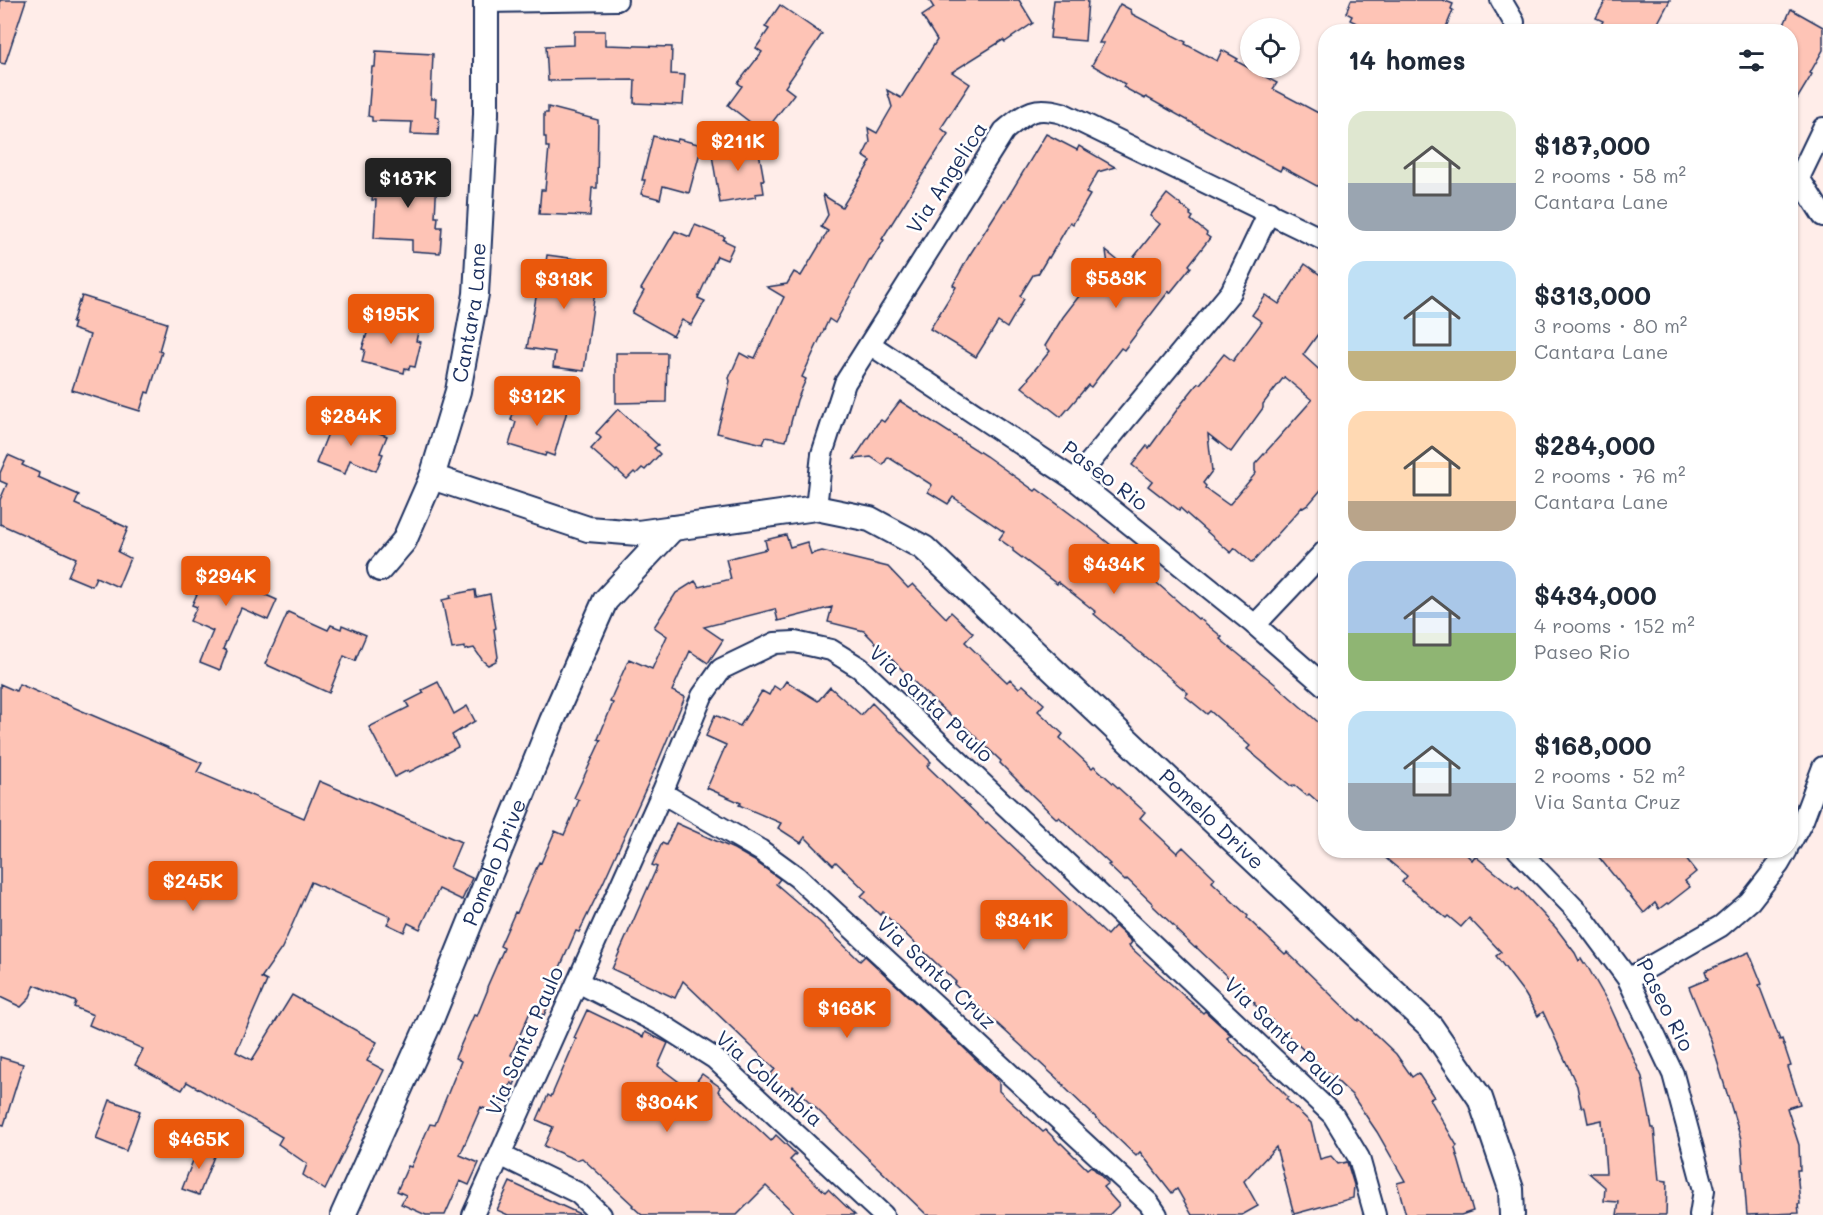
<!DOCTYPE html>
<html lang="en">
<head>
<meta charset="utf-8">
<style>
  :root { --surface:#fff; --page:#f6f6f7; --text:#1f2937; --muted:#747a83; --accent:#ea580c }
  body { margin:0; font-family:Mali,sans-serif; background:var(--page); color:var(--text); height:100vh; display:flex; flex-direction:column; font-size:22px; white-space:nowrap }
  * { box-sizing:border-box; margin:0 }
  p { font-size:20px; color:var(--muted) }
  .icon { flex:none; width:33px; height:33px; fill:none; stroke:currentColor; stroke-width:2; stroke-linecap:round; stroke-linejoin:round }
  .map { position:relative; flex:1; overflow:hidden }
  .details { position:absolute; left:1318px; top:24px; width:480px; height:834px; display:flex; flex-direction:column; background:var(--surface); border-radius:24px; box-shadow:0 2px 4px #0004 }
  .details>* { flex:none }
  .controls { position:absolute; left:1240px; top:18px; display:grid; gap:12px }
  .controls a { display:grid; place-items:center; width:60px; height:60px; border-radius:50%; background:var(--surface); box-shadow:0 2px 4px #0004; font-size:30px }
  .price { position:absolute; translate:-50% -51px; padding:0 14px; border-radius:6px; background:var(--accent); color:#fff; font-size:20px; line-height:39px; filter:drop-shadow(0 2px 3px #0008) }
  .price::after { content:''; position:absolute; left:50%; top:36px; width:18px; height:14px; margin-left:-9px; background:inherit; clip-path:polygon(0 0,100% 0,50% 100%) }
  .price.current { background:#222; color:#fff }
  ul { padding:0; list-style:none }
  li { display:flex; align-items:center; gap:18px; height:150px; padding:0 30px }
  li span { display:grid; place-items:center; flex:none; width:168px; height:120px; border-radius:18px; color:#555 }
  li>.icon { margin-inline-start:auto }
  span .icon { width:72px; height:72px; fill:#fffc; stroke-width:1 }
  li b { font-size:26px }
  h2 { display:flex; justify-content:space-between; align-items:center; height:72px; padding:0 30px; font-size:26px }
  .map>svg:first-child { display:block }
  .building { fill:#fec4b6; stroke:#1b2f5e; stroke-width:1.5; fill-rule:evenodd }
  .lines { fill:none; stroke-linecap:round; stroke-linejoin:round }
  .minor-casing { stroke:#1b2f5e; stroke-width:24 }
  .tertiary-casing { stroke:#1b2f5e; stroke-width:28 }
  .minor { stroke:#fff; stroke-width:20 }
  .tertiary { stroke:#fff; stroke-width:24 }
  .labels { text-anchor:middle; stroke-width:5; stroke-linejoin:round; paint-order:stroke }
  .street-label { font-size:21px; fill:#1b2f5e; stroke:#fff }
</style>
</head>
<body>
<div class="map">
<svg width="1823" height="1215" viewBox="0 0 1823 1215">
  <rect width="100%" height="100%" fill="#ffede9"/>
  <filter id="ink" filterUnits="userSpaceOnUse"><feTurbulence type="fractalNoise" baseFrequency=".0167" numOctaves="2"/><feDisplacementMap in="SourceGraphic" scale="12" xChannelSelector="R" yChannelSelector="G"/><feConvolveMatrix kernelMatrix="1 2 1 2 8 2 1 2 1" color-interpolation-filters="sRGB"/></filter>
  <g filter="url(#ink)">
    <!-- building -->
    <g class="building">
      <polygon points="0,0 26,0 5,64 0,63"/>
      <polygon points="929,0 1019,0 1033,23 1005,42 1003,40 952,72 970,84 941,128 948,134 882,239 884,240 871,261 870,260 835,323 829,319 802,377 806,379 797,400 786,441 766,437 763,444 717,433 730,381 729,378 740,353 749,358 750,356 755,358 784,297 767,287 787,284 794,272 801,276 828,231 821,227 828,215 823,195 842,207 871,161 863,156 870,142 868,128 877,133 892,107 887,90 901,98 937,40 922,16 934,8"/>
      <polygon points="1054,0 1088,0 1085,41 1050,38"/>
      <polygon points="1351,0 1443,0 1453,4 1451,9 1453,10 1444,32 1375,32 1350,20 1352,16 1346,13"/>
      <polygon points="1606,0 1670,0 1653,32 1597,32 1603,21 1596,18"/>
      <polygon points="1120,4 1131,10 1132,14 1186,42 1185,44 1217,61 1222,50 1238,59 1236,61 1277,83 1273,89 1326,117 1326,191 1282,167 1280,171 1257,159 1146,97 1145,99 1123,87 1125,84 1092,65 1104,43 1099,43"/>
      <polygon points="780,5 822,34 785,87 794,94 764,133 728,105 742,86 738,83 762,52 756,48 769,29 765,27"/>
      <polygon points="1791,9 1823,27 1823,50 1810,73 1812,74 1811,76 1791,109 1791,30 1783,27"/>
      <polygon points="574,31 605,31 605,45 672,47 671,74 685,75 683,105 634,103 635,80 548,81 546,46 574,45"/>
      <polygon points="376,51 433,54 431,99 436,99 435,117 439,118 438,135 411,134 412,122 372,121 372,117 368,116 372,67 375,67"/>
      <polygon points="548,107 598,120 597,188 592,188 590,216 539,214 541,190 545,190 549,147 546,147 546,137 544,137 544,113 548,113"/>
      <polygon points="1046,134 1077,150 1079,146 1115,167 1098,172 1086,193 1090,195 1073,224 1070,222 1049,258 1048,257 1038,274 1033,275 1020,296 1024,299 1007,328 998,322 976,357 930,329 956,287 953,285 969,256 1004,201 1005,202"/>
      <polygon points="653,136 677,142 678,139 702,145 689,193 663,186 660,199 641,194 645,180 642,180"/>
      <polygon points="757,141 764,180 762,180 764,193 755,194 756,197 720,203 711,149"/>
      <polygon points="379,168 435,172 434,179 437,179 435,217 438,217 437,227 442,227 440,253 412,251 412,240 374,238 376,200 372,200 374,183 378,183"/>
      <polygon points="1167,194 1191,213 1190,215 1193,217 1191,220 1207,233 1206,235 1210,238 1189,265 1191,267 1170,293 1169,291 1124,350 1121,348 1091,387 1088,385 1061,417 1022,387 1029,379 1028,378 1050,351 1045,346 1063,317 1086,287 1092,292 1109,271 1106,251 1126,267 1160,224 1150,216"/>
      <polygon points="695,225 725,237 723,240 734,245 727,260 717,256 698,298 705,301 691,325 682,320 673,336 632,313 644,291 641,289 675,231 690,237"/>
      <polygon points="547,255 599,262 584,371 553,367 555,352 527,348 537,292 535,291 538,268 545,269"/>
      <path d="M1305 264 1326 279V323L1303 355 1326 376V484L1308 505 1303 508 1302 507 1252 563 1235 548 1231 553 1180 508 1179 510 1148 486 1152 481 1132 465 1147 446 1149 448 1182 403 1198 383 1200 384 1224 354 1233 361 1262 322 1252 315 1266 295 1279 304ZM1284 377 1312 400 1255 464V471L1256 473 1229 505 1205 488 1206 486 1203 483 1212 471 1208 434 1231 452 1263 408V404Z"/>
      <polygon points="82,296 167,323 159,351 162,352 149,393 146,392 140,411 72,390 90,335 72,329 74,323 72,323 79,301 80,302"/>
      <polygon points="374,318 386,321 386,319 419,328 416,341 421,342 415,367 410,366 409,369 405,368 404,373 362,362 365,350 362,349 369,327 371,327"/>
      <polygon points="616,353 667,353 666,402 616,403"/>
      <polygon points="518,396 567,411 554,456 546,453 545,456 509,445 516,422 511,420"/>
      <polygon points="900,401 986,456 1035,491 1037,489 1091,529 1142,570 1198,619 1199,618 1222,637 1220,639 1275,684 1326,729 1326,809 1309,794 1307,796 1294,785 1292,787 1247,749 1250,746 1210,711 1207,714 1185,696 1188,693 1094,614 1096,612 1058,582 1057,584 1013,551 1013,549 999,539 1004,532 953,497 948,504 928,492 932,485 888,457 883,465 871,457 854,459 877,424 881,420 884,422"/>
      <polygon points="618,409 658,445 654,448 660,454 645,470 642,468 636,474 634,472 627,479 617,470 616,471 591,449 601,438 596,433"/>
      <polygon points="335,416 387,436 380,453 383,454 376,471 350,460 345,474 316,463"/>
      <polygon points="8,455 24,462 22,465 39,473 38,477 79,495 75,504 128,528 118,552 130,558 118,587 96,577 92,586 68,576 76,558 0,524 0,500 7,484 0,481 0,473"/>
      <polygon points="786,535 790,547 807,542 811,554 822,551 888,567 908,588 913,584 946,618 951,612 973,633 965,642 1007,682 1010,679 1019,688 1023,685 1044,704 1038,711 1063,734 1060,738 1092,768 1094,766 1145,812 1140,818 1177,853 1183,847 1215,878 1212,882 1248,916 1247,918 1285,954 1287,952 1358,1021 1359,1019 1396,1054 1412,1077 1418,1073 1434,1097 1430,1099 1457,1146 1455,1148 1473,1211 1461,1215 1406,1215 1397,1183 1405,1181 1377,1132 1352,1095 1254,1004 1255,1003 1196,947 1195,948 1176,930 1177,929 1152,905 1153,904 1127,879 1125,881 1108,865 1110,864 1059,817 1057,819 1033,796 1000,763 1001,761 959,721 958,723 923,691 864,631 828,622 832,607 778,621 775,609 704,627 723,640 708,663 690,651 672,691 685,697 657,764 603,883 579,932 576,931 551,988 555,990 544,1015 531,1010 511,1055 524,1061 514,1085 511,1083 498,1114 481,1107 460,1155 479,1163 469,1185 460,1181 445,1215 426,1215 401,1204 406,1195 397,1191 408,1166 411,1167 430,1124 435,1125 461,1061 455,1058 474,1015 477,1016 488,989 487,987 504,948 500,946 515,912 517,913 539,862 541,863 555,831 564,835 579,800 574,798 601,740 598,739 613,703 610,702 613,694 629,659 652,669 667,636 654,627 676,593 695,581 699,587 731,579 726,559 767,549 765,540"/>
      <polygon points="210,562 222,567 225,562 247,571 245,574 254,578 250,588 277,600 268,620 241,608 223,649 227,651 220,670 200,662 213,631 190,621 197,607 192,605 197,594 196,593"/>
      <polygon points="475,590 476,597 490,594 496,628 494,629 498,657 496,661 488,665 483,661 474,648 465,650 465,647 452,649 442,600 451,598 450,595"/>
      <polygon points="288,612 328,630 331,625 341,629 342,625 366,635 355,661 344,656 329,693 265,664"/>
      <polygon points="786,681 818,701 830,687 861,715 872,703 931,762 927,766 986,823 987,822 1107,935 1115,926 1132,942 1129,946 1203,1013 1205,1011 1231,1035 1227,1038 1267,1076 1288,1097 1286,1099 1311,1123 1320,1159 1331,1156 1338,1164 1347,1162 1354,1185 1353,1198 1294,1214 1276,1147 1244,1181 1258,1206 1242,1215 1192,1215 1177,1189 1172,1193 1140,1152 1136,1156 1063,1086 1064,1085 954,984 956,982 882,912 880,915 861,896 866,891 836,862 833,865 805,837 801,843 778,828 781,823 739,805 741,803 707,788 726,745 706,736 715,715 740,726 762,691 769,695 774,686 780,690"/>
      <polygon points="438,682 454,714 467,706 475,721 452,735 458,747 409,772 408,770 395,777 369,727 409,707 406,702 424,693 422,690"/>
      <polygon points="0,684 16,691 19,684 176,751 202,763 197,772 304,818 319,781 461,842 450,868 472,878 462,900 439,889 420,929 408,923 404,932 387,924 391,917 311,882 282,948 261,978 267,981 236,1052 252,1060 292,995 377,1042 367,1061 384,1070 325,1190 303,1175 307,1164 278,1144 282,1137 187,1082 182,1090 135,1065 143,1049 89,1025 93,1015 74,1007 76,1002 35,985 29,999 21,1007 0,997"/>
      <polygon points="676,823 734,849 753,860 780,879 776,884 820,922 860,961 865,956 963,1047 999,1082 999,1091 1043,1132 1046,1130 1060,1144 1061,1143 1087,1169 1091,1166 1108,1183 1103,1187 1119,1205 1109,1215 927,1215 793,1086 788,1092 770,1075 775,1069 683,981 675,998 612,969 657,867 652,865 662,843 666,845"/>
      <polygon points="1376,850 1462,850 1472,860 1475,856 1516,889 1518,887 1556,928 1575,953 1579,961 1581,959 1584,964 1586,964 1610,1006 1642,1077 1652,1128 1654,1128 1659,1180 1667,1181 1666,1215 1617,1215 1619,1202 1604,1201 1605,1187 1589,1173 1606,1173 1602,1120 1588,1123 1585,1108 1581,1106 1577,1086 1543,1012 1538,1016 1525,994 1496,956 1501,952 1469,918 1461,927 1448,916 1446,918 1402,882 1407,876"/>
      <polygon points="1593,850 1679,850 1696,872 1685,881 1690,887 1668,904 1667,903 1659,909 1655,903 1644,913"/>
      <polygon points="1749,952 1762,984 1759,985 1780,1040 1782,1039 1791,1066 1788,1067 1800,1104 1787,1108 1799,1145 1800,1170 1797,1170 1800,1204 1798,1204 1799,1213 1747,1215 1741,1139 1711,1041 1689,987 1708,979 1705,971"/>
      <polygon points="587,1010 643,1037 645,1032 668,1043 658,1066 690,1090 702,1074 720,1087 718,1091 771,1141 776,1135 796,1154 790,1160 825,1192 828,1189 855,1215 796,1215 766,1186 737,1215 642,1215 632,1206 633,1205 582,1158 576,1160 544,1146 553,1127 537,1120 548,1095 551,1097 576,1039 574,1038"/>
      <polygon points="0,1057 23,1064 4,1125 0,1124"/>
      <polygon points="110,1100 140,1111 126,1151 96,1139"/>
      <polygon points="199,1145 216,1151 199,1195 182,1189"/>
      <polygon points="510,1182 582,1215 508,1215 497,1210"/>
    </g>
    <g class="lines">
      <defs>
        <g id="minor">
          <polyline points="1501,0 1514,22"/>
          <polyline points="486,2 617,0"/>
          <polyline points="1823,128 1799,178 1823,216"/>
          <polyline points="871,345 1075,480 1255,625 1326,687"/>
          <polyline points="1075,480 1231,292 1269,212"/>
          <path d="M816 508 822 454 845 383 1004 131C1026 113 1033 105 1062 113L1326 241"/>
          <polyline points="1255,625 1326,550"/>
          <polyline points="662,793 760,850 797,877 1149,1203 1157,1215"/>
          <polyline points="1791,842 1803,820 1823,767"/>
          <polyline points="1518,850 1579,913 1628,979 1673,1074 1704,1190 1700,1215"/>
          <polyline points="1628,979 1721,926 1750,901 1779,864 1787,850"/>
          <polyline points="578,982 662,1025 714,1058 883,1215"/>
          <polyline points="500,1155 578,1193 601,1215"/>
          <polyline points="473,1215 662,793 702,696 721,669 775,643 795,642 831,650 860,668 1333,1115 1359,1158 1375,1215"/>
        </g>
        <g id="tertiary">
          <path id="s1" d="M432 477 588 529 638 533 816 508 870 519 924 548 1431 1027 1480 1098 1511 1189 1512 1215"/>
          <path id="s2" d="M380 569 404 541 432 477 458 391 476 294 486 114V0"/>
          <path id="s3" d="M343 1215 432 1017 552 721 605 601 673 528"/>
        </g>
      </defs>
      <!-- minor casing -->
      <use href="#minor" class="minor-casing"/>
      <!-- tertiary casing -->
      <use href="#tertiary" class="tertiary-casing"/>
      <!-- minor -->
      <use href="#minor" class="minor"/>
      <!-- tertiary -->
      <use href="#tertiary" class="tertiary"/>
    </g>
  </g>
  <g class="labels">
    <!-- street labels -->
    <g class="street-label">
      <text transform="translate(947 178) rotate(-57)" y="7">Via Angelica</text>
      <text dy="7" stroke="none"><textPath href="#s2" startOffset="276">Cantara Lane</textPath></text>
      <text transform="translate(1105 476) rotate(37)" y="7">Paseo Rio</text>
      <text transform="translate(931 704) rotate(43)" y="7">Via Santa Paulo</text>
      <text dy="7" stroke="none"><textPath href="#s1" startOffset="906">Pomelo Drive</textPath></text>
      <text dy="7" stroke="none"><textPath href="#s3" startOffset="384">Pomelo Drive</textPath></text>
      <text transform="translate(936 973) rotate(43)" y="7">Via Santa Cruz</text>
      <text transform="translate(1665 1005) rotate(63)" y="7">Paseo Rio</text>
      <text transform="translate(1285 1037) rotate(44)" y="7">Via Santa Paulo</text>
      <text transform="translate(525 1041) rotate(-66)" y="7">Via Santa Paulo</text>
      <text transform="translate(769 1079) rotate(41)" y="7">Via Columbia</text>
    </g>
  </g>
</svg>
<div class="controls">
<a><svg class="icon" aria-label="locate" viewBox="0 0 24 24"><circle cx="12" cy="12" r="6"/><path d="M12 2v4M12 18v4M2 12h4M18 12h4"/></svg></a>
</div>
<b class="price" style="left:738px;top:172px">$211K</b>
<b class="price current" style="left:408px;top:209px">$187K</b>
<b class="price" style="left:1116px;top:309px">$583K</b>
<b class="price" style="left:564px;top:310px">$313K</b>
<b class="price" style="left:391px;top:345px">$195K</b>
<b class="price" style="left:537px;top:427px">$312K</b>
<b class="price" style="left:351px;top:447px">$284K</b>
<b class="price" style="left:1114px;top:595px">$434K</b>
<b class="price" style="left:226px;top:607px">$294K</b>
<b class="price" style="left:193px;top:912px">$245K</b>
<b class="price" style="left:1024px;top:951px">$341K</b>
<b class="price" style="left:847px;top:1039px">$168K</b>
<b class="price" style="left:667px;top:1133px">$304K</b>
<b class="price" style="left:199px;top:1170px">$465K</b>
<section class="details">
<h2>14 homes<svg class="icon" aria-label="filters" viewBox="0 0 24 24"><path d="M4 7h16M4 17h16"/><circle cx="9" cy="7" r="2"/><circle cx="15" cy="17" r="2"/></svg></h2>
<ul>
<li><span style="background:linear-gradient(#dfe7d0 60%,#9aa5b1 0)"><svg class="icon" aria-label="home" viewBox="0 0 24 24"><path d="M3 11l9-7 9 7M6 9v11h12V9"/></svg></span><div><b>$187,000</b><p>2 rooms · 58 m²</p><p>Cantara Lane</p></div></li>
<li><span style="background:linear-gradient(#bfe0f5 75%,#c2b280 0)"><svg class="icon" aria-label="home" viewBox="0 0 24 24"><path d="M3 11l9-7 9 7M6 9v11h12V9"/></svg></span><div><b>$313,000</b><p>3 rooms · 80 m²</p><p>Cantara Lane</p></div></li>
<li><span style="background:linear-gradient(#ffd9b3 75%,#b9a48a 0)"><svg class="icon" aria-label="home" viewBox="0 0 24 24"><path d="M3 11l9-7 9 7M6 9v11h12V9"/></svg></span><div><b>$284,000</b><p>2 rooms · 76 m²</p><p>Cantara Lane</p></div></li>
<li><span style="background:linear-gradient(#a9c7e8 60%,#8fb573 0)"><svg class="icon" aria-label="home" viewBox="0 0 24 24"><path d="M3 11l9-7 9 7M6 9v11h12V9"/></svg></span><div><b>$434,000</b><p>4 rooms · 152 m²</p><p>Paseo Rio</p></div></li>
<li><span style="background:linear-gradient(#bfe0f5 60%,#9aa5b1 0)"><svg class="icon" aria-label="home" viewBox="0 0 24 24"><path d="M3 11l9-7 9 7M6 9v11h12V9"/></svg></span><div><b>$168,000</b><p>2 rooms · 52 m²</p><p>Via Santa Cruz</p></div></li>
</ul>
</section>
</div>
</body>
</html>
